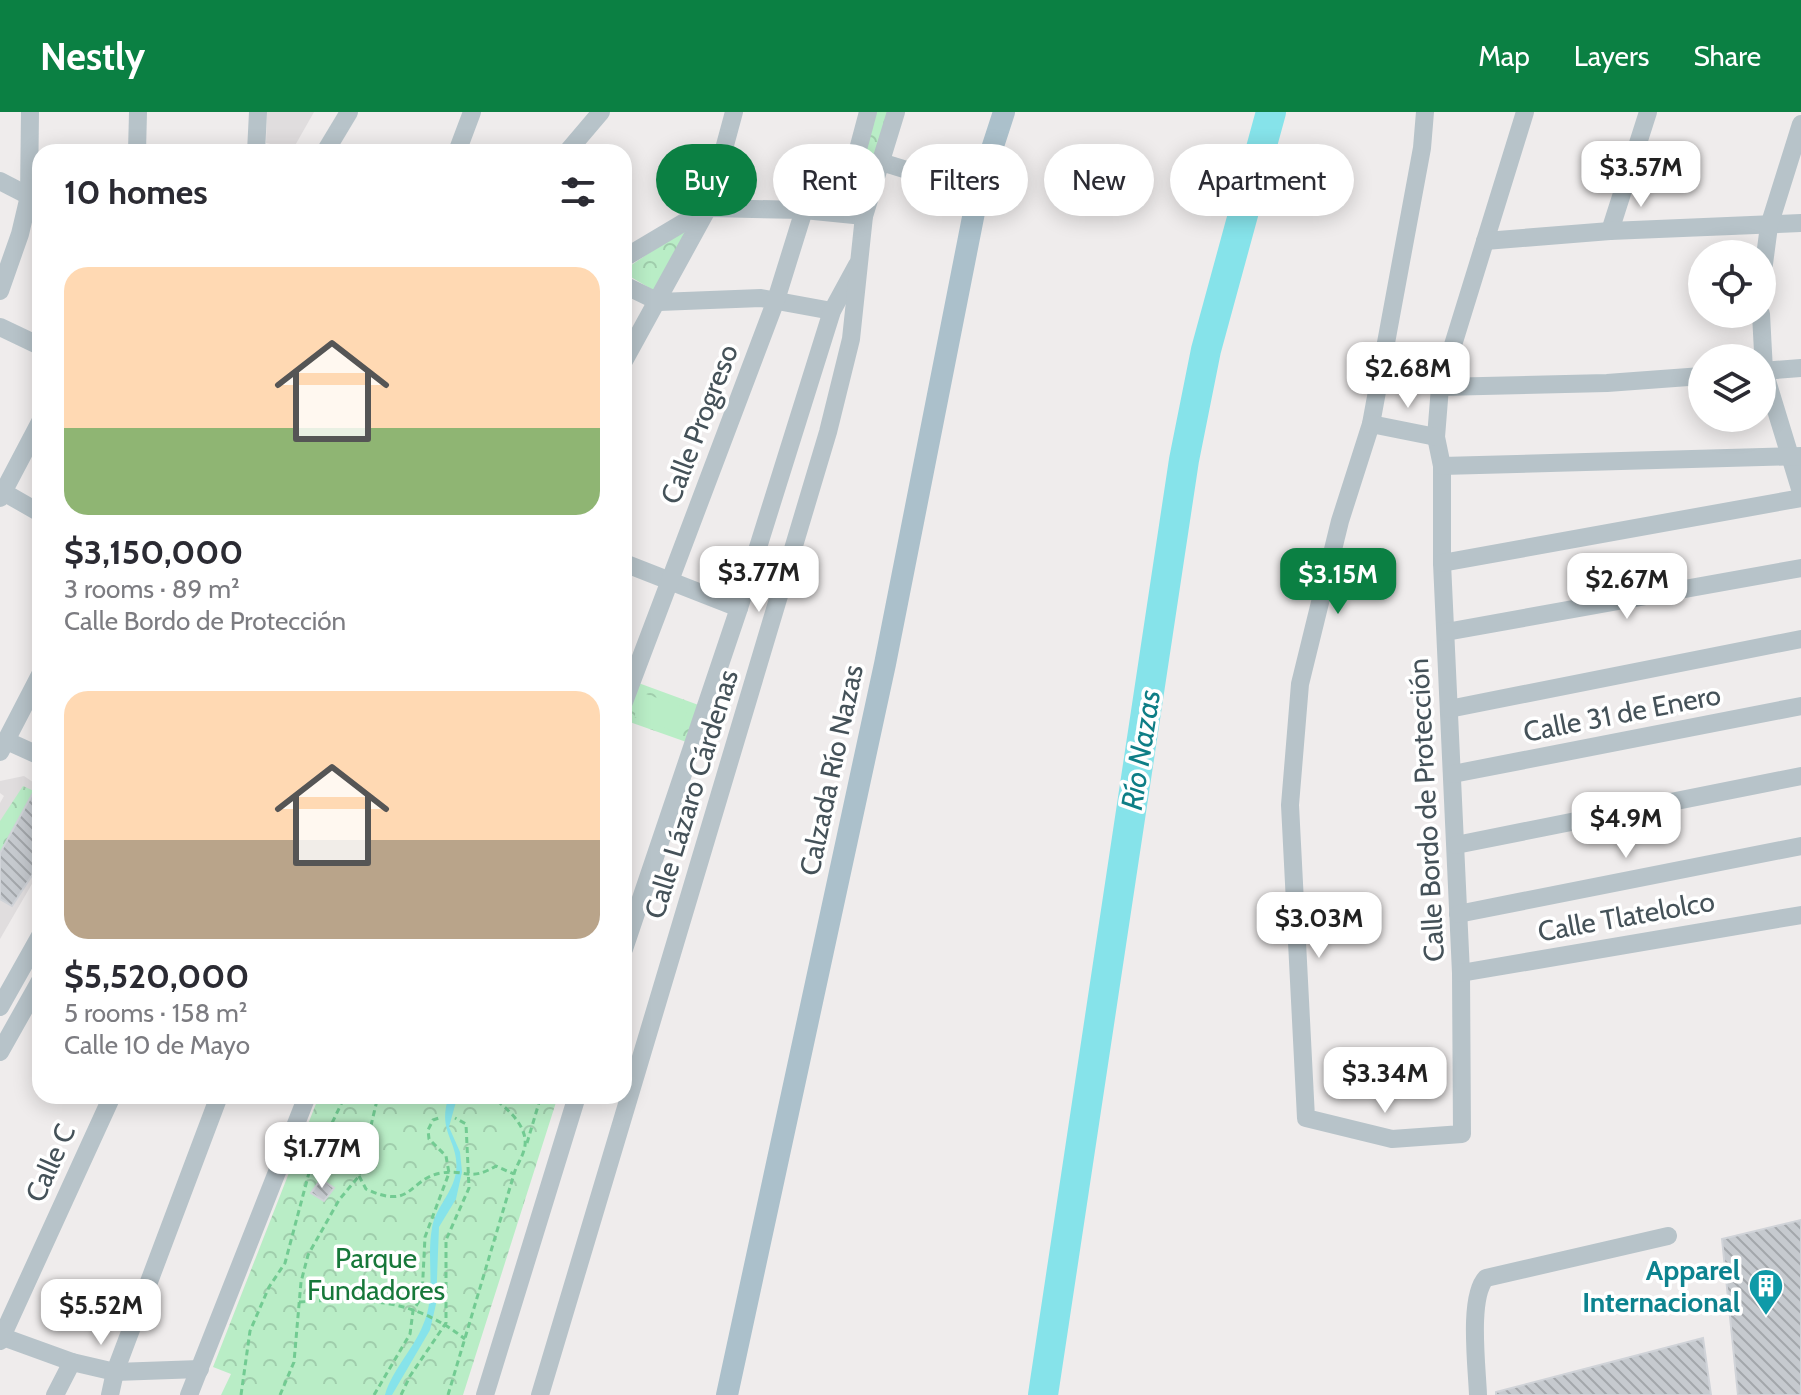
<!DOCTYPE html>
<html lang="en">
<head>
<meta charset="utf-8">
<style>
  :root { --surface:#fff; --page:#f7f7f7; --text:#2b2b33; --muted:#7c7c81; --accent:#0b8043 }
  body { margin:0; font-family:Cabin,sans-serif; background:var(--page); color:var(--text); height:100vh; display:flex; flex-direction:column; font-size:30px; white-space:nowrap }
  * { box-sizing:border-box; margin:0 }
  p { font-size:26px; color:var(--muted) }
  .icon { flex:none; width:44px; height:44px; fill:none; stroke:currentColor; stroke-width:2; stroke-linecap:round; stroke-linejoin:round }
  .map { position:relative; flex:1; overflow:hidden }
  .panel { position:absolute; left:32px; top:32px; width:600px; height:960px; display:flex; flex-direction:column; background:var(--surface); border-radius:24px; box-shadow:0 4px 20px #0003 }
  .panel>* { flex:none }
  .banner { position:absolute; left:656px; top:32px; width:760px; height:72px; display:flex; gap:16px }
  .buttons { position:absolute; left:1688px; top:128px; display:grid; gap:16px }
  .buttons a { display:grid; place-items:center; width:88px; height:88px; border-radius:50%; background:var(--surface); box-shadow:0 4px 20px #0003; font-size:40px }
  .price { position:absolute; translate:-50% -68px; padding:0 18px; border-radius:16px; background:#fff; color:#222; font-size:26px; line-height:52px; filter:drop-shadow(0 2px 4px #0008) }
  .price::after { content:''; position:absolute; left:50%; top:48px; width:24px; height:18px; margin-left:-12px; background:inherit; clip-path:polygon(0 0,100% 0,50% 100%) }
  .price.selected { background:var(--accent); color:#fff }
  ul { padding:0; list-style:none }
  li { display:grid; align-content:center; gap:16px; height:424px; padding:0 32px }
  li span { display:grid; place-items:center; height:248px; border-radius:24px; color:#555 }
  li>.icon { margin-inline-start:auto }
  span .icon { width:144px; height:144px; fill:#fffc; stroke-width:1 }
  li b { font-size:34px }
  h2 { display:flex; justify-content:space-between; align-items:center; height:96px; padding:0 32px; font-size:34px }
  .chip { padding:0 28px; border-radius:36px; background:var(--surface); box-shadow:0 4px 20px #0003; font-size:28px; line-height:72px }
  .chip.selected { background:var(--accent); color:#fff }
  header { display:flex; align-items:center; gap:48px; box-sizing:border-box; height:112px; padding:0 40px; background:var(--accent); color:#fff }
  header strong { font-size:38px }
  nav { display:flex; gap:44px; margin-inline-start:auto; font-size:28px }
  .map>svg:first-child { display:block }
  .education { fill:#e0ddde }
  .park { fill:url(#park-crowns) }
  .pitch { fill:#b9edc6 }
  .water { fill:#86e3ea }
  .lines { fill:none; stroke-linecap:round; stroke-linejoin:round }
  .river { stroke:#86e3ea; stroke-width:30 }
  .building { fill:url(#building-back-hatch); stroke:#d0d3d8; stroke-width:2 }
  .path { stroke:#72cb92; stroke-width:3; stroke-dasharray:6 4; stroke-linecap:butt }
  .minor { stroke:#b7c3c9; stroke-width:18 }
  .major { stroke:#abc0cb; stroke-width:22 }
  .labels { text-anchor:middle; stroke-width:7; stroke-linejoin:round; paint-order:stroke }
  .street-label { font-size:28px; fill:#455259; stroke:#fff }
  .park-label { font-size:28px; fill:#17783a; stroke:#fff }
  .culture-label { font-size:28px; font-weight:bold; fill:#0d838f; stroke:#fff; text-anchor:end }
  .water-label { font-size:30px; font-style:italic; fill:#0e7e86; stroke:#fff }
</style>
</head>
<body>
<header>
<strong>Nestly</strong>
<nav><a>Map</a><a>Layers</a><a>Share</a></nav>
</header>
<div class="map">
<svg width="1801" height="1283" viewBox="0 0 1801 1283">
  <defs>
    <pattern id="park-crowns" width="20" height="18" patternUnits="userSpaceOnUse" patternTransform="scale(2)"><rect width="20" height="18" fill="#b9edc6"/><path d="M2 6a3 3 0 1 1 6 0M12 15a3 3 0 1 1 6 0" fill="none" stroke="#a0cdac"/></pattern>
    <pattern id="building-back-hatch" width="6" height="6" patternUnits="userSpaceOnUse" patternTransform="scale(2)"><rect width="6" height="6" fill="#c6cacf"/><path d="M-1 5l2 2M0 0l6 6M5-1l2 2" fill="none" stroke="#a3a7ab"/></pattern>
  </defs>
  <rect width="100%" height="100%" fill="#efecec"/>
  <!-- education -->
  <g class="education">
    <polygon points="267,0 314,0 293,37 266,31"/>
    <polygon points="24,664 40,675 40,758 0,827 0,691 4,684 0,681 0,669"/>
  </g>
  <!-- park -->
  <g class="park">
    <polygon points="869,0 894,0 865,97 844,95"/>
    <polygon points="696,109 658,181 624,161 624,158"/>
    <polygon points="633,569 704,595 692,632 624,608"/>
    <polygon points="23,674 34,679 0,741 0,709"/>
    <polygon points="319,984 558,984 463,1283 221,1283 231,1262 213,1255"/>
  </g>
  <!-- pitch -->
  <polygon class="pitch" points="643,581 688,597 679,621 634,605"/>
  <!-- water -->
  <path class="water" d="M449 984 457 986 449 1015 460 1040 462 1060 456 1087 439 1115 436 1192 430 1218 392 1283H385C392 1258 413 1238 423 1213 437 1182 426 1148 432 1116 435 1096 453 1081 456 1060 460 1029 436 1021 449 984Z"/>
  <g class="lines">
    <!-- river -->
    <polyline class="river" points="1043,1283 1184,348 1206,238 1271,0"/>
  </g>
  <!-- building -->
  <g class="building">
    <polygon points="34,679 40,682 40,751 12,794 0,787 0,741"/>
    <polygon points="321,1067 334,1076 324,1089 311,1081"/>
    <polygon points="1801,1108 1801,1283 1738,1283 1722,1127"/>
    <polygon points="1703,1226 1711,1283 1496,1283 1496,1280"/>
  </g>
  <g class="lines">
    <!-- path -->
    <g class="path">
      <polyline points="500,989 515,984"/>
      <polyline points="527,1031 541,984"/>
      <path d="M359 1064 366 1077C413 1099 408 1067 441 1061 467 1057 469 1070 496 1054L514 1062"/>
      <path d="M299 1190C363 1186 412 1185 465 1227"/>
      <polyline points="241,1283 250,1219 269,1175 285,1151 310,1057 345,984"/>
      <polyline points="280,1283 294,1250 301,1170 308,1143 339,1088 359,1064 378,984"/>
      <polyline points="374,1283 410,1222 413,1199 422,1184 425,1125 449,1061 446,1044 429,1027 428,1018 433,1008 439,1006"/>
      <polyline points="401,1283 410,1264 446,1211 446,1128 469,1076 466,1012 455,1006"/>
      <path d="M448 1283 514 1062C516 1054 522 1046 524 1038 531 1016 506 995 491 984"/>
    </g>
    <!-- minor -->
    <g class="minor">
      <polyline points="1425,0 1422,36 1371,312 1340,409 1300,572 1290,693 1306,1006 1392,1027 1462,1022 1461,861 1442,451 1442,354 1436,325 1440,275 1525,0"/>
      <polyline points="137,40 138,0"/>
      <polyline points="256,40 258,0"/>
      <polyline points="325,40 349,0"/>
      <polyline points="457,40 472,0"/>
      <polyline points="567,40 601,0"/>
      <polyline points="881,50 978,80"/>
      <polyline points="0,69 29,84"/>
      <polyline points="841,101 868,0"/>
      <polyline points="1610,119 1648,0"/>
      <polyline points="1485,129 1610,119 1801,111"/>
      <polyline points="624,146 708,96 804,98 864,104"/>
      <polyline points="1762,167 1769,114 1801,12"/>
      <polyline points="624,173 659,190 761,186 832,199"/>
      <polyline points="0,179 20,122 29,84 30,0"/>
      <polyline points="1761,202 1764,259 1801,380"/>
      <polyline points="0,215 40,234"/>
      <polyline points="624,249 708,96 734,0"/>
      <polyline points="1762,259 1801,256"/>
      <polyline points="1440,275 1607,271 1702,264"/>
      <polyline points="1371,312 1436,325"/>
      <polyline points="1442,354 1801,344"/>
      <polyline points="0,378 40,401"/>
      <polyline points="0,386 40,310"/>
      <polyline points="624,451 739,496"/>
      <polyline points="1442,451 1801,386"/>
      <polyline points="1446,520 1801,456"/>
      <polyline points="624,590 776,188 804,98"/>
      <polyline points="1449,597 1801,527"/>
      <polyline points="7,629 40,644"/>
      <polyline points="0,640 40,563"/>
      <polyline points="1453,662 1801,594"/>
      <polyline points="1456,733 1801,664"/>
      <polyline points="1458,802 1801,734"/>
      <polyline points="624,837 739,496 832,199 857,153"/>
      <polyline points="1461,861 1801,803"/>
      <polyline points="0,895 40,824"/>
      <polyline points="0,940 40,869"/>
      <polyline points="0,1224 72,1250 115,1260 200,1257"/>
      <polyline points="0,1229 112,984"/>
      <polyline points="55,1283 72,1250"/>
      <polyline points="110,1283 115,1260 219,984"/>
      <polyline points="189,1283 307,984"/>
      <polyline points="485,1283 577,984"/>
      <polyline points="540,1283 828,320 851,227 864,104 896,0"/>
      <path d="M1478 1283C1477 1255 1468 1185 1486 1166L1668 1124"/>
    </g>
    <!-- major -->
    <polyline class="major" points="727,1283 885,552 978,80 1004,0"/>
  </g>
  <!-- icons -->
  <defs>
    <symbol id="building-pin" viewBox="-11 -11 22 30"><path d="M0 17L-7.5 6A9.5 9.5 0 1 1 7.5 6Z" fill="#0f9aa8" stroke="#fff"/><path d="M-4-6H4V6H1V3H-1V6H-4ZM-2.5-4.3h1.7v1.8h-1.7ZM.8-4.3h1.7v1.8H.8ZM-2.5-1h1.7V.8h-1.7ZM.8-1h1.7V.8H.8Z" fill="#fff"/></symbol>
  </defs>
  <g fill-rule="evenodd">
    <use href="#building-pin" x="1746" y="1154" width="40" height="54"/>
  </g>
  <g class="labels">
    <!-- street labels -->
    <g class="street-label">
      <text transform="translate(699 312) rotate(-69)" y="10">Calle Progreso</text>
      <text transform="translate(1622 601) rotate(-11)" y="10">Calle 31 de Enero</text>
      <text transform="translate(831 658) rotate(-78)" y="10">Calzada Río Nazas</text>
      <text transform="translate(691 682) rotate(-73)" y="10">Calle Lázaro Cárdenas</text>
      <text transform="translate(1426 698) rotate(-93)" y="10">Calle Bordo de Protección</text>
      <text transform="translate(1626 804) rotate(-10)" y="10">Calle Tlatelolco</text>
      <text transform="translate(50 1051) rotate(-66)" y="10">Calle C</text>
    </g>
    <!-- park labels -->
    <g class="park-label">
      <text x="376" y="1156">Parque<tspan x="376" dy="32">Fundadores</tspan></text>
    </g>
    <!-- culture labels -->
    <g class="culture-label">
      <text x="1740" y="1168">Apparel<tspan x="1740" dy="32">Internacional</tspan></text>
    </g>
    <!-- water labels -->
    <g class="water-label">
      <text transform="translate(1141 638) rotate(-81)" y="10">Río Nazas</text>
    </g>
  </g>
</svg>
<div class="buttons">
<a><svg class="icon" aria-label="locate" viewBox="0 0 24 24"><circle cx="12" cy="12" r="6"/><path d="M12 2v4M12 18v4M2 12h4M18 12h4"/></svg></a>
<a><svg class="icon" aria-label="layers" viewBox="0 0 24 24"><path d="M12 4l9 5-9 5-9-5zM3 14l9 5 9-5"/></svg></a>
</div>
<b class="price" style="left:1641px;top:97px">$3.57M</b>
<b class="price" style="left:1408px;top:298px">$2.68M</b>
<b class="price" style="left:759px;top:502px">$3.77M</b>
<b class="price selected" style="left:1338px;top:504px">$3.15M</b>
<b class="price" style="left:1627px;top:509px">$2.67M</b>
<b class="price" style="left:1626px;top:748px">$4.9M</b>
<b class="price" style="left:1319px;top:848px">$3.03M</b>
<b class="price" style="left:1385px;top:1003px">$3.34M</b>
<b class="price" style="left:322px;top:1078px">$1.77M</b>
<b class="price" style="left:101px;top:1235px">$5.52M</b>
<div class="banner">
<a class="chip selected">Buy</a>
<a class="chip">Rent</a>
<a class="chip">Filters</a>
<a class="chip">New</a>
<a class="chip">Apartment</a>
</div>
<section class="panel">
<h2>10 homes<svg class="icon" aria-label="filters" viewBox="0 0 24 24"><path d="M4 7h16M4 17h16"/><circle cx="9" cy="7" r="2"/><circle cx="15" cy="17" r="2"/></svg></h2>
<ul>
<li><span style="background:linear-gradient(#ffd9b3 65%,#8fb573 0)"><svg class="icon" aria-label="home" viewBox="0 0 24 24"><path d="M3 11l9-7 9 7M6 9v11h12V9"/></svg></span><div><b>$3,150,000</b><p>3 rooms · 89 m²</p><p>Calle Bordo de Protección</p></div></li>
<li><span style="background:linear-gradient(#ffd9b3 60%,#b9a48a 0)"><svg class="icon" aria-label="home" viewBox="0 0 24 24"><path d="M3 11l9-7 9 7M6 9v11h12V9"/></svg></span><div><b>$5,520,000</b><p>5 rooms · 158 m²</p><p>Calle 10 de Mayo</p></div></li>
</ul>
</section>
</div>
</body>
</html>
